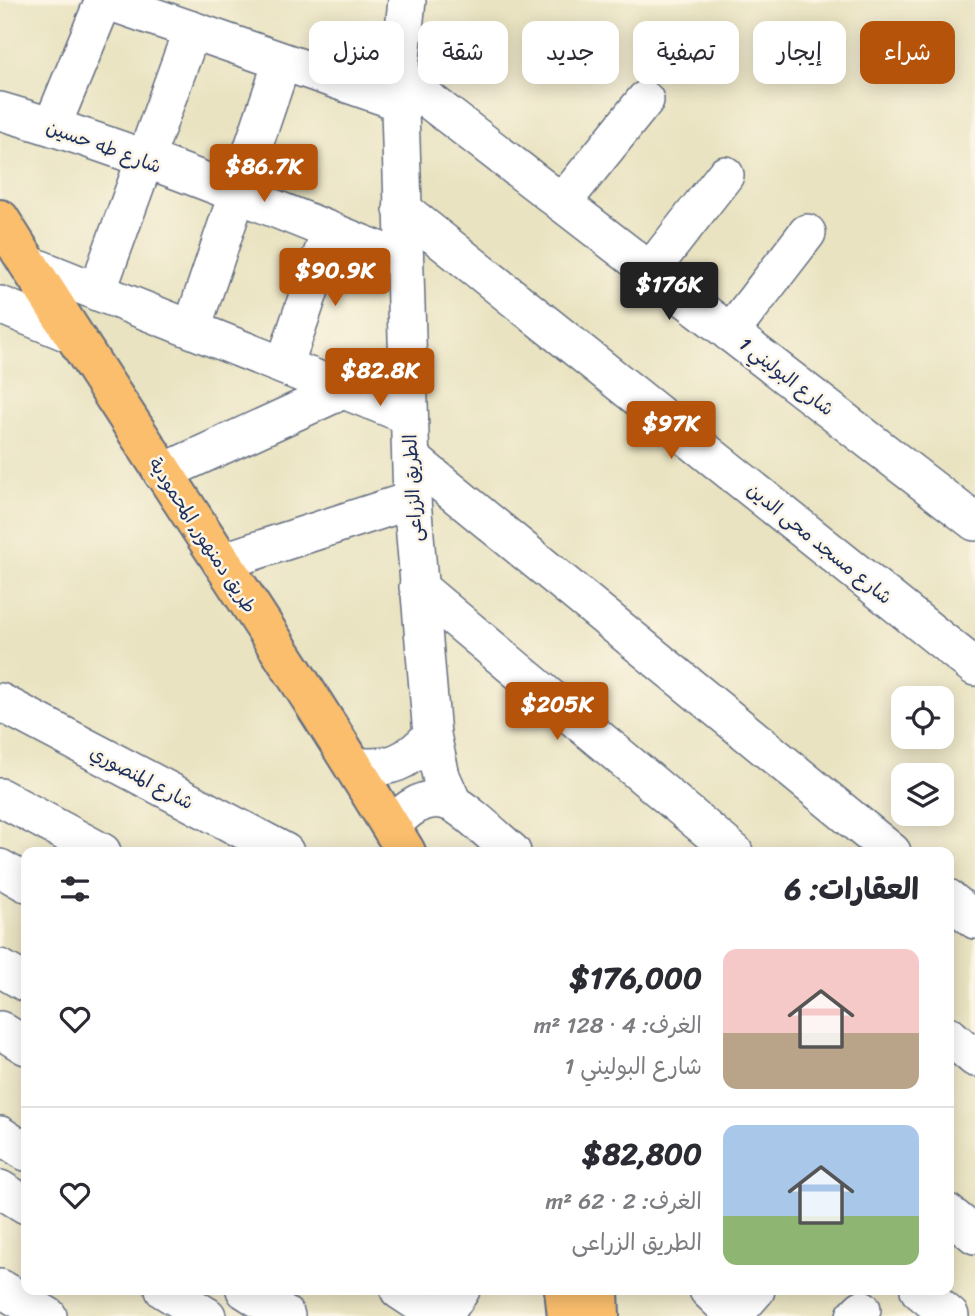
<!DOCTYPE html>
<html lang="ar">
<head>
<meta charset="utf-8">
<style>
  :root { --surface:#fff; --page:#f2f2f3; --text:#2b2b33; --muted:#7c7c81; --line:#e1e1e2; --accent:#b45309 }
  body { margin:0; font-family:Sriracha,"Playpen Sans Arabic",sans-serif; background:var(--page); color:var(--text); direction:rtl; height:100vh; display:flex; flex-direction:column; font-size:26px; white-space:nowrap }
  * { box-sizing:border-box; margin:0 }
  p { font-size:23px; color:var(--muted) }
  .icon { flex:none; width:38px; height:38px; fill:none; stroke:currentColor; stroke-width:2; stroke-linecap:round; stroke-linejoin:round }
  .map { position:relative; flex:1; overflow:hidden; direction:ltr }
  .sheet { position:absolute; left:21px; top:847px; width:933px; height:448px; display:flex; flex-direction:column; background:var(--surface); border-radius:14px; box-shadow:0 4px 18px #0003; direction:rtl }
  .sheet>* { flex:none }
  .banner { position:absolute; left:21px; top:21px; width:934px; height:63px; direction:rtl; display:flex; gap:14px }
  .fabs { position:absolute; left:891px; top:686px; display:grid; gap:14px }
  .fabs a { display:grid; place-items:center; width:63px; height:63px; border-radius:14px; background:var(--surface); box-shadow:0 4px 18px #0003; font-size:35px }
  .price { position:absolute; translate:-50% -60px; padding:0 16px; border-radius:7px; background:var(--accent); color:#fff; font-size:23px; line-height:46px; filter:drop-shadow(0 2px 4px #0008) }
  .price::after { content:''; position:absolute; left:50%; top:42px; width:21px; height:16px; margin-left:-10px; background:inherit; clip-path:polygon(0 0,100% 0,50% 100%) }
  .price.active { background:#222; color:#fff }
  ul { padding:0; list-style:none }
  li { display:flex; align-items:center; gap:21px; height:175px; padding:0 35px }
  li+li { border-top:2px solid var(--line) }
  li span { display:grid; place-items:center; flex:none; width:196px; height:140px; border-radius:14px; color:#555 }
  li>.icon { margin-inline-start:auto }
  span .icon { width:84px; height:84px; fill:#fffc; stroke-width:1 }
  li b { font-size:30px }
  h2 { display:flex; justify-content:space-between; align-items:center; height:84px; padding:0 35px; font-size:30px }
  .tag { padding:0 24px; border-radius:14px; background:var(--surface); box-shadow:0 4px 18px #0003; font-size:24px; line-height:63px }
  .tag.active { background:var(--accent); color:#fff }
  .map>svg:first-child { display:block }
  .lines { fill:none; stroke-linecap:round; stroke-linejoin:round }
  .minor-casing { stroke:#636e81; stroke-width:40 }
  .major-casing { stroke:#636e81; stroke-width:42 }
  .minor { stroke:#fff; stroke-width:37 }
  .major { stroke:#fabe6d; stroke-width:38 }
  .labels { text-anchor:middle; stroke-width:5; stroke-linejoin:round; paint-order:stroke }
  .street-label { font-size:19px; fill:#1b2f5e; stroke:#fcf5e5 }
</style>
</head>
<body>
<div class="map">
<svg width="975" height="1316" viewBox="0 0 975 1316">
  <rect width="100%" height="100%" fill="#fcf5e5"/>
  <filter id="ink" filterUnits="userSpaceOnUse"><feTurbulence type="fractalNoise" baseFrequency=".0143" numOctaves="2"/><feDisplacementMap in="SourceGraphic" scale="14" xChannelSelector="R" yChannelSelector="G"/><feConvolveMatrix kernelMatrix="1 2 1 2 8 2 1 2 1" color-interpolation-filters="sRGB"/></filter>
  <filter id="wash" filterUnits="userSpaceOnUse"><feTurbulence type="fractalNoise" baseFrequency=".00686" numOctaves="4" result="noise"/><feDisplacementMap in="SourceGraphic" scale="28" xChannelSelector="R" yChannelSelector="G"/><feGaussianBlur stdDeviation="1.57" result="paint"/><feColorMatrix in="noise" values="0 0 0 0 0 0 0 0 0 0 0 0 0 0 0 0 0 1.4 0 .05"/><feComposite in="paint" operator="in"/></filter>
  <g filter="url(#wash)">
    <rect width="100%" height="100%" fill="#e9e3c1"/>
  </g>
  <g filter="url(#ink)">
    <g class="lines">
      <defs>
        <g id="minor">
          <polyline points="105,0 400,102"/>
          <polyline points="407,0 399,77 412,500 432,735 441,776 453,803"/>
          <polyline points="399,77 975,522"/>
          <path d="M0 111C138 151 270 207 403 260"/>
          <polyline points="52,126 104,0"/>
          <polyline points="562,203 645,100"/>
          <polyline points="402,209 975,667"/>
          <polyline points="28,264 409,416"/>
          <polyline points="650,271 725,175"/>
          <polyline points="97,292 192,30"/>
          <polyline points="0,305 71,334"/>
          <polyline points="192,328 282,62"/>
          <polyline points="730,333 807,233"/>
          <polyline points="284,366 330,231"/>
          <polyline points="411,458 892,852"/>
          <polyline points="162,473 343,390"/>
          <polyline points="221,562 412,500"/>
          <polyline points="418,587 734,852"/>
          <polyline points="0,702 285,852"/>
          <path d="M353 766C390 770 407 763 432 735"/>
          <polyline points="0,797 102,852"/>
          <path d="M392 828C404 809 428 792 452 803 467 810 498 840 512 852"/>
          <polyline points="0,868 26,883"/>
          <polyline points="948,898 975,920"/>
          <polyline points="0,968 26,983"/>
          <polyline points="0,1030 26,1046"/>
          <polyline points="948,1035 975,1058"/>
          <polyline points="0,1135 26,1152"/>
          <polyline points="0,1189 26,1205"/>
          <polyline points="948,1213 975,1235"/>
          <polyline points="0,1288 48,1316"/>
          <polyline points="164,1290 207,1316"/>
          <polyline points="245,1290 286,1316"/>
          <polyline points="399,1290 438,1316"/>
          <polyline points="708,1290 735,1316"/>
          <polyline points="919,1290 950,1316"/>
          <polyline points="734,1315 756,1290"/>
          <polyline points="443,1316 461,1290"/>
          <polyline points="855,1316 862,1309"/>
        </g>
        <g id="major">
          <path d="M0 219C133 432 277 638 406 852"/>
          <polyline points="564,1290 567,1316"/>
          <polyline points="599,1290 600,1316"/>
        </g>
      </defs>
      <!-- minor casing -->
      <use href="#minor" class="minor-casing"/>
      <!-- major casing -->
      <use href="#major" class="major-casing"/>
      <!-- minor -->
      <use href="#minor" class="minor"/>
      <!-- major -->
      <use href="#major" class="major"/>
    </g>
  </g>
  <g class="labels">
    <!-- street labels -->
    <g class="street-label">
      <text transform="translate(104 146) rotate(20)" y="7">شارع طه حسين</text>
      <text transform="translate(787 376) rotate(38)" y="7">شارع البوليني 1</text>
      <text transform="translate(412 488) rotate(-93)" y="7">الطريق الزراعى</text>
      <text transform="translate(203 535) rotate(57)" y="7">طريق دمنهور, المحمودية</text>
      <text transform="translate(820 543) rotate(39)" y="7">شارع مسجد محى الدين</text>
      <text transform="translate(142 777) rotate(28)" y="7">شارع المنصوري</text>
    </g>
  </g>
</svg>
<div class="fabs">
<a><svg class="icon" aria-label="locate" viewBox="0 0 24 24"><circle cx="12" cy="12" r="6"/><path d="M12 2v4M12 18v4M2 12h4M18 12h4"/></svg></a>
<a><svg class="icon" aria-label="layers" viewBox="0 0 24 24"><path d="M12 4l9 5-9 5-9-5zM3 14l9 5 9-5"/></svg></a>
</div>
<b class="price" style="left:264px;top:204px">$86.7K</b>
<b class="price" style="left:335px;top:308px">$90.9K</b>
<b class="price active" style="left:669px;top:322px">$176K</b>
<b class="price" style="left:380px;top:408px">$82.8K</b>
<b class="price" style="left:671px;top:461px">$97K</b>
<b class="price" style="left:557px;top:742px">$205K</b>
<div class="banner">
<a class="tag active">شراء</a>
<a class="tag">إيجار</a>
<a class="tag">تصفية</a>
<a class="tag">جديد</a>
<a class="tag">شقة</a>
<a class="tag">منزل</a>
</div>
<section class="sheet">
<h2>العقارات: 6<svg class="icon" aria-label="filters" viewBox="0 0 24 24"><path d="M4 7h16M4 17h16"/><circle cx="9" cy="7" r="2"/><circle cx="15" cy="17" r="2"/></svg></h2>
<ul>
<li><span style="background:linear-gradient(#f6c9c9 60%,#b9a48a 0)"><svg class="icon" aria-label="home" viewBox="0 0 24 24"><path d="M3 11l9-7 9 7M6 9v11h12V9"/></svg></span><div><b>$176,000</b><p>الغرف: 4 · 128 m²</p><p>شارع البوليني 1</p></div><svg class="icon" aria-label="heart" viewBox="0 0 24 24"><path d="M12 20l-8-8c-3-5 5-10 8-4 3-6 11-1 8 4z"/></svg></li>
<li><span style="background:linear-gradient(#a9c7e8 65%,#8fb573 0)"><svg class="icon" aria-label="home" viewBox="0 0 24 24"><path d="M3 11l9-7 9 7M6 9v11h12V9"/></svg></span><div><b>$82,800</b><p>الغرف: 2 · 62 m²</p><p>الطريق الزراعى</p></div><svg class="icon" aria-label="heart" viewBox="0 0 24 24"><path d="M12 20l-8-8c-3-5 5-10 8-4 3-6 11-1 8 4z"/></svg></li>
</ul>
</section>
</div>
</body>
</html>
